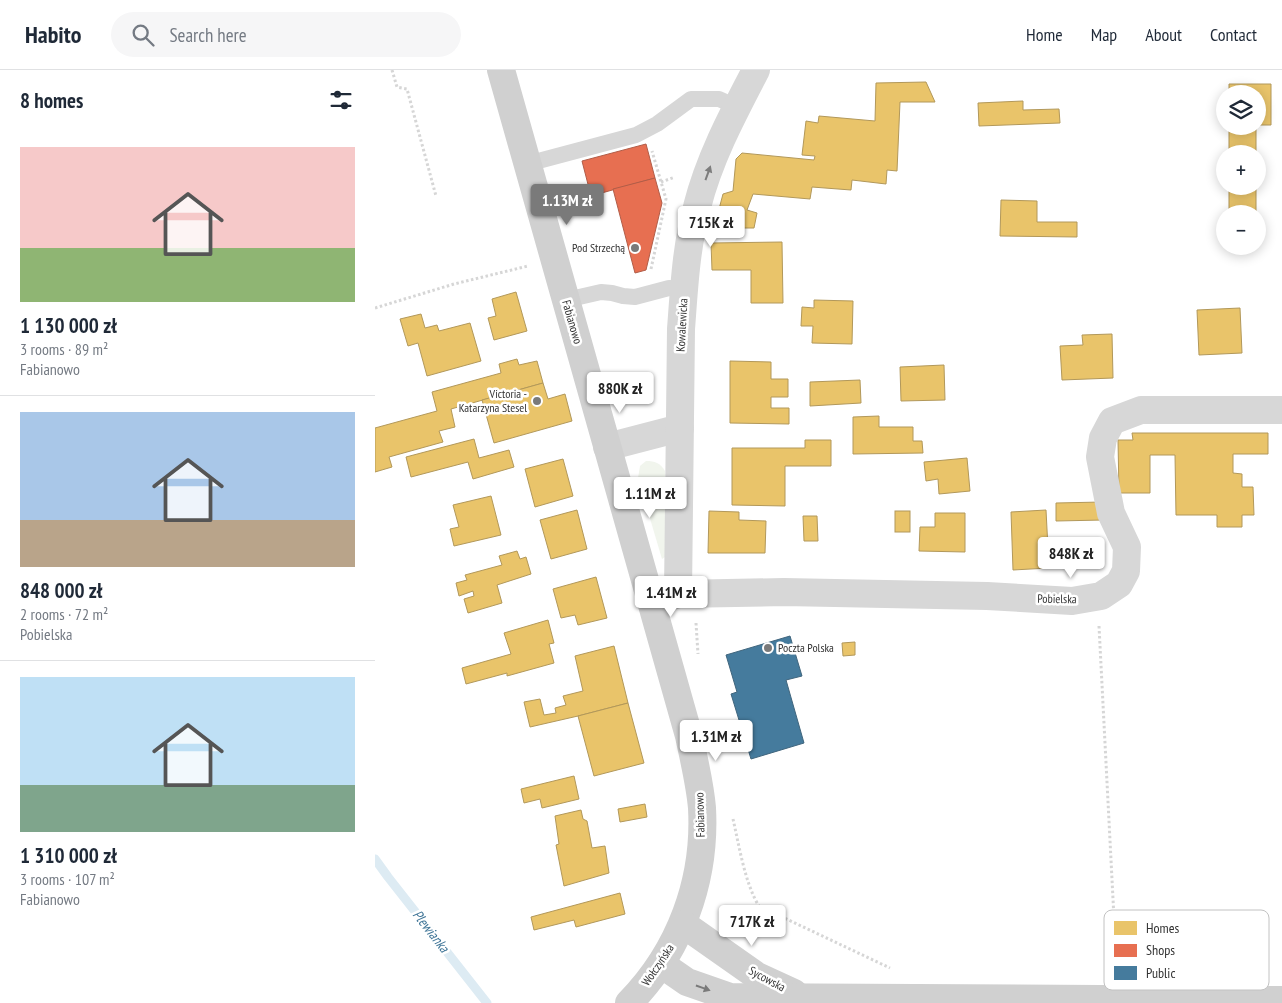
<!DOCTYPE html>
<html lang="en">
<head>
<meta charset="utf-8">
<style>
  :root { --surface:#fff; --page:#f6f6f7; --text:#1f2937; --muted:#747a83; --line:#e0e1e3; --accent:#7a7a7a }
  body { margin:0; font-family:"PT Sans Narrow",sans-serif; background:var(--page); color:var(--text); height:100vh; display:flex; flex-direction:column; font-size:19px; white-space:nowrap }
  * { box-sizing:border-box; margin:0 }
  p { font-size:16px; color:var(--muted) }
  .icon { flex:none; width:28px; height:28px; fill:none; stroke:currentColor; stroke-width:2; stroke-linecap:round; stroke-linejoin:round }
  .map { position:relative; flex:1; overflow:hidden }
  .details { display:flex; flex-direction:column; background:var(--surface); width:375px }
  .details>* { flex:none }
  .buttons { position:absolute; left:841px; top:15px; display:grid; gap:10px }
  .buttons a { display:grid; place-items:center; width:50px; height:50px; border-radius:50%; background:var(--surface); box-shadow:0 2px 12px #0003; font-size:25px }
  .price { position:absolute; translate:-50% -42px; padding:0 11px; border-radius:5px; background:#fff; color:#222; font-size:16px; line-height:32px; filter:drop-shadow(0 1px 2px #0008) }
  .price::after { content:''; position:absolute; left:50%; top:30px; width:15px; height:11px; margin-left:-8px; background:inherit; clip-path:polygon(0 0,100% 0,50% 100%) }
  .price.active { background:var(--accent); color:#fff }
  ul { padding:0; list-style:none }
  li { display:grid; align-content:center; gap:10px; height:265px; padding:0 20px }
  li+li { border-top:1px solid var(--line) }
  li span { display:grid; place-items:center; height:155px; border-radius:0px; color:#555 }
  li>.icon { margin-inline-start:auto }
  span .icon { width:90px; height:90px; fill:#fffc; stroke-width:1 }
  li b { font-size:21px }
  h2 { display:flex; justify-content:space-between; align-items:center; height:60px; padding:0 20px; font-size:21px }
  header { display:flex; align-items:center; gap:30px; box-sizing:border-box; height:70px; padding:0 25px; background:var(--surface); border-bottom:1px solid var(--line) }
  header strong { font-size:24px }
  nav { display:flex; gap:28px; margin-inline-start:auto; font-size:18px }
  .search { width:350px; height:45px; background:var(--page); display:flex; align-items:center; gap:12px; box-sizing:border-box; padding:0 18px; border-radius:28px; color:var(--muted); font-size:19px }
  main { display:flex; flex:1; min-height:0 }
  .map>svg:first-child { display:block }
  .green { fill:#f1f5ed }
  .homes { fill:#e9c46a; stroke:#b2985a }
  .shops { fill:#e76f51; stroke:#b15d48 }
  .public { fill:#457b9d; stroke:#40657d }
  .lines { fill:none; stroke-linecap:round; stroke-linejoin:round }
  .stream { stroke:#ddebf3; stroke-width:9 }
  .path { stroke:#d6d6d6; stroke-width:3; stroke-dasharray:2.5 2.5; stroke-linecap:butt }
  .lane { stroke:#d7d7d7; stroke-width:16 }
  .street { stroke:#d7d7d7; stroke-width:28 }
  .secondary { stroke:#d0d0d0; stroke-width:28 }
  .oneway { fill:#7d7d7d }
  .oneway2 { fill:#7a7a7a }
  .poi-dot { fill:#7a7a7a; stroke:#fff; stroke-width:2 }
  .labels { text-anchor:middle; stroke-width:5; stroke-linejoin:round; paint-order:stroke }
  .poi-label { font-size:12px; fill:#333; stroke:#fff; text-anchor:end }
  .street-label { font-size:12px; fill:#333; stroke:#fff }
  .water-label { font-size:14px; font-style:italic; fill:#3f7597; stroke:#fff }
  .key { fill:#fff; stroke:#c2c2c2; stroke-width:1 }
  .key-label { font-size:14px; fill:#333 }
</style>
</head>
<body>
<header>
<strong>Habito</strong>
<div class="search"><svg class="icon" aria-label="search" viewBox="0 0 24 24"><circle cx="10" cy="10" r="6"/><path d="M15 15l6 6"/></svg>Search here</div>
<nav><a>Home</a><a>Map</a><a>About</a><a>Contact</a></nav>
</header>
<main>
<section class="details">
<h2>8 homes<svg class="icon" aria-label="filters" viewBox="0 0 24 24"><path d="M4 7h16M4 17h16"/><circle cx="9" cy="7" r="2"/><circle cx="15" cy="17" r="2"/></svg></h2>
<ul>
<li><span style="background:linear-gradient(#f6c9c9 65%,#8fb573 0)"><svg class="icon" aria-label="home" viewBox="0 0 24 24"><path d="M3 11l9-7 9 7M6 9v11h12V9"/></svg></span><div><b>1 130 000 zł</b><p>3 rooms · 89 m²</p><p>Fabianowo</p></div></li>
<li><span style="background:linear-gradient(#a9c7e8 70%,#b9a48a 0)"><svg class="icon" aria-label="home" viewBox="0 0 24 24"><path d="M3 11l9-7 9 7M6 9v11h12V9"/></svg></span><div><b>848 000 zł</b><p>2 rooms · 72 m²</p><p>Pobielska</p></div></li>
<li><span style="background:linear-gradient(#bfe0f5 70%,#7fa58c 0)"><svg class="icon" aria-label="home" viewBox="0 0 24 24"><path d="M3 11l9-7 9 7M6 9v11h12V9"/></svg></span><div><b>1 310 000 zł</b><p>3 rooms · 107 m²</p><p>Fabianowo</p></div></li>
</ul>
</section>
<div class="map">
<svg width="907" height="933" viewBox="0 0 907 933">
  <rect width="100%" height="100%" fill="#fff"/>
  <!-- green -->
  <path class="green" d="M271 391C280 391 285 393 290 401V487L287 489 263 408 265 396Z"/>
  <!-- homes -->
  <g class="homes">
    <polygon points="551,12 560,32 525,32 522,101 512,100 511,114 477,110 476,120 437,117 435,129 378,124 372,140 382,143 379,158 339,158 348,124 358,121 361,89 367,83 439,90 440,86 427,85 431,51 443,53 444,46 500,51 501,13"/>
    <polygon points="854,14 896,14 896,55 882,55 882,24 854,24"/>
    <polygon points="648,31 648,40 684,39 685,53 604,56 603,33"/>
    <rect x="854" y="56" width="27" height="28"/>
    <rect x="854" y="116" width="27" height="27"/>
    <polygon points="626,130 662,131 662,152 702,152 702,167 625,166"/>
    <polygon points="407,172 408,233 376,233 376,200 337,200 336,173"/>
    <polygon points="141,222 152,261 119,270 113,248 121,246 117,229"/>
    <polygon points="439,230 478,231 477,274 437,273 438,256 426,256 427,237 439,238"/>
    <polygon points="865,238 867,283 824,285 822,240"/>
    <polygon points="46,244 50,258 62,255 64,261 95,253 106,291 52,306 43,273 33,276 25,249"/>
    <polygon points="737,264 738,308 687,310 685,276 708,275 707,265"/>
    <polygon points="142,289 144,295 162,291 168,313 76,339 80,357 64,361 68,372 14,387 17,397 0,402 0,358 62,341 57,322 126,303 124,294"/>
    <polygon points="355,291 396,292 396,309 413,309 413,327 396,327 396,338 414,338 414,354 355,353"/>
    <polygon points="569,295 570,330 526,331 525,297"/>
    <polygon points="485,310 486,333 435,336 435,312"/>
    <polygon points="168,313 173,329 190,324 197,351 119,373 107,330"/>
    <polygon points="504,346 504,357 538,357 538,371 547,371 548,383 478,384 478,347"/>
    <polygon points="757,363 893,363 893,384 858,384 858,403 867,404 867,417 878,417 879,445 867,445 867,457 842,457 842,445 801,445 800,385 775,385 775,423 744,423 743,370 758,370"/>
    <polygon points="99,369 104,388 134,380 139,397 98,409 93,392 36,407 31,387"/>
    <polygon points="430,370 456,370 456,396 410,396 410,436 357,435 357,378 430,378"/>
    <polygon points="592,388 595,421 564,424 563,409 551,411 549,392"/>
    <polygon points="188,389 198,426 160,437 150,399"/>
    <polygon points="116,426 126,465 79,476 75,459 84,457 78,435"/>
    <polygon points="727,432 728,450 681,451 681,433"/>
    <polygon points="202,440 212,479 176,489 165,450"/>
    <polygon points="671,440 674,498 638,500 636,442"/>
    <polygon points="334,441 364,442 364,450 391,451 390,483 333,483"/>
    <rect x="520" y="441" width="15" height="21"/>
    <polygon points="560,443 590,443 590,482 544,481 545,457 560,457"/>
    <polygon points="428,446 442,446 443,471 429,471"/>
    <polygon points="142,481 145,489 151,487 156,504 122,515 127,533 93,543 89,529 99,526 98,521 84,526 81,513 92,510 90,505 127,495 124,486"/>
    <polygon points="221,507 232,548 203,555 200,545 186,548 178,519"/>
    <polygon points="173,550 179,573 174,574 179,593 132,606 132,603 91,614 87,598 136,584 129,563"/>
    <polygon points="480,572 480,585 468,586 467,573"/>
    <polygon points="239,576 253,633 203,646 155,657 149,632 165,629 169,645 181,643 180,638 191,635 188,626 208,621 200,586"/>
    <polygon points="253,633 269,693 219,706 203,646"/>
    <polygon points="199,706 204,729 167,738 165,729 149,733 146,719"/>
    <polygon points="270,734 272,747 245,752 243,739"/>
    <polygon points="206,740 208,749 212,751 217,778 230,776 234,803 189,816 181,775 184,774 180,746"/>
    <polygon points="245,823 250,844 201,857 199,850 159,860 156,847"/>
  </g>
  <!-- shops -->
  <g class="shops">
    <polygon points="271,74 280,108 216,126 207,91"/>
    <polygon points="280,108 287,133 271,200 260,203 238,119"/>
  </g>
  <!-- public -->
  <polygon class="public" points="415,566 427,606 411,610 429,673 376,689 356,624 362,622 351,585"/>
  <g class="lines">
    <!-- stream -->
    <polyline class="stream" points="0,789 13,807 112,933"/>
    <!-- path -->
    <g class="path">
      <polyline points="17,0 22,17 32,19 61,126"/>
      <polyline points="286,112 300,107"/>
      <polyline points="276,199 291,129 277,81"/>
      <polyline points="0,238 79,214 153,196"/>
      <polyline points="321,553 323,584"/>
      <polyline points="724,556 740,868 746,890 754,901"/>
      <path d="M358 749C364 775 370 814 384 836L515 898"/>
    </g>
    <!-- lane -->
    <g class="lane">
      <polyline points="152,94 261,65 282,54 316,29 344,29 362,37"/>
      <polyline points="191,230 226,222 237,223 248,226 260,227 294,218 309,219"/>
    </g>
    <!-- street -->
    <g class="street">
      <polyline points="232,377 305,358"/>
      <path d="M303 524 306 259C309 220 311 176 322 137 334 89 358 44 381 0"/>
      <polyline points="277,532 303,524 409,522 612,526 697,531 726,526 744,514 751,501 752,477 736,443 725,387 728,368 737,351 766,340 907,340"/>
    </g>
    <!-- secondary -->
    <g class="secondary">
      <path d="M126 0 314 666C319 690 325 714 327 738 331 811 305 881 254 933"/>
      <polyline points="308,854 382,906 419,923"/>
      <polyline points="286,894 312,912 355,927 907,930"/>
    </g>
  </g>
  <!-- one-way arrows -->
  <defs><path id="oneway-solid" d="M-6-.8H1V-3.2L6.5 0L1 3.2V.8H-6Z" transform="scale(1.25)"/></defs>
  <use class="oneway" href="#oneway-solid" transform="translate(333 103) rotate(-70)"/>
  <use class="oneway2" href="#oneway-solid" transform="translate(328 918) rotate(19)"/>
  <!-- markers -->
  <g class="poi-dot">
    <circle cx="260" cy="178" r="5"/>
    <circle cx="162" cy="331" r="5"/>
    <circle cx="393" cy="578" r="5"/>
  </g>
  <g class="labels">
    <!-- poi labels -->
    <g class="poi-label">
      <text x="250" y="182">Pod Strzechą</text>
      <text x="152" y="328">Victoria -<tspan x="152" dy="14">Katarzyna Stesel</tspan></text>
      <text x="403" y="582" text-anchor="start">Poczta Polska</text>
    </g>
    <!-- street labels -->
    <g class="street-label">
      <text transform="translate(197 252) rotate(74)" y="4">Fabianowo</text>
      <text transform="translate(307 255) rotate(-87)" y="4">Kowalewicka</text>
      <text transform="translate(682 529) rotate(1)" y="4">Pobielska</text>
      <text transform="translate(325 745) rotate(-92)" y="4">Fabianowo</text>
      <text transform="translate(283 895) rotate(-56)" y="4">Wołczyńska</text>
      <text transform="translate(392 909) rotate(28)" y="4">Sycowska</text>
    </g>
    <!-- water labels -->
    <g class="water-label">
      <text transform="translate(56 861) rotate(52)" y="5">Plewianka</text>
    </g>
  </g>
  <!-- legend -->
  <rect x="729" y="840" width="165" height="80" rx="8" class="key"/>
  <rect x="739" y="851" width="23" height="14" fill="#e9c46a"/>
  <rect x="739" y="874" width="23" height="13" fill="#e76f51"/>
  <rect x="739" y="896" width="23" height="14" fill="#457b9d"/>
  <g class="key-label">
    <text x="771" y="863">Homes</text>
    <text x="771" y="885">Shops</text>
    <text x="771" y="908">Public</text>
  </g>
</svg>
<div class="buttons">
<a><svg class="icon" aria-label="layers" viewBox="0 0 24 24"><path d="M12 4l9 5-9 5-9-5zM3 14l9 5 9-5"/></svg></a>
<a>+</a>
<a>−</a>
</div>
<b class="price active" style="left:192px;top:156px">1.13M zł</b>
<b class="price" style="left:336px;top:178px">715K zł</b>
<b class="price" style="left:245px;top:344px">880K zł</b>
<b class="price" style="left:275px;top:449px">1.11M zł</b>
<b class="price" style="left:696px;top:509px">848K zł</b>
<b class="price" style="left:296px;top:548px">1.41M zł</b>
<b class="price" style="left:341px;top:692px">1.31M zł</b>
<b class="price" style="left:377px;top:877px">717K zł</b>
</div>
</main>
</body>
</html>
